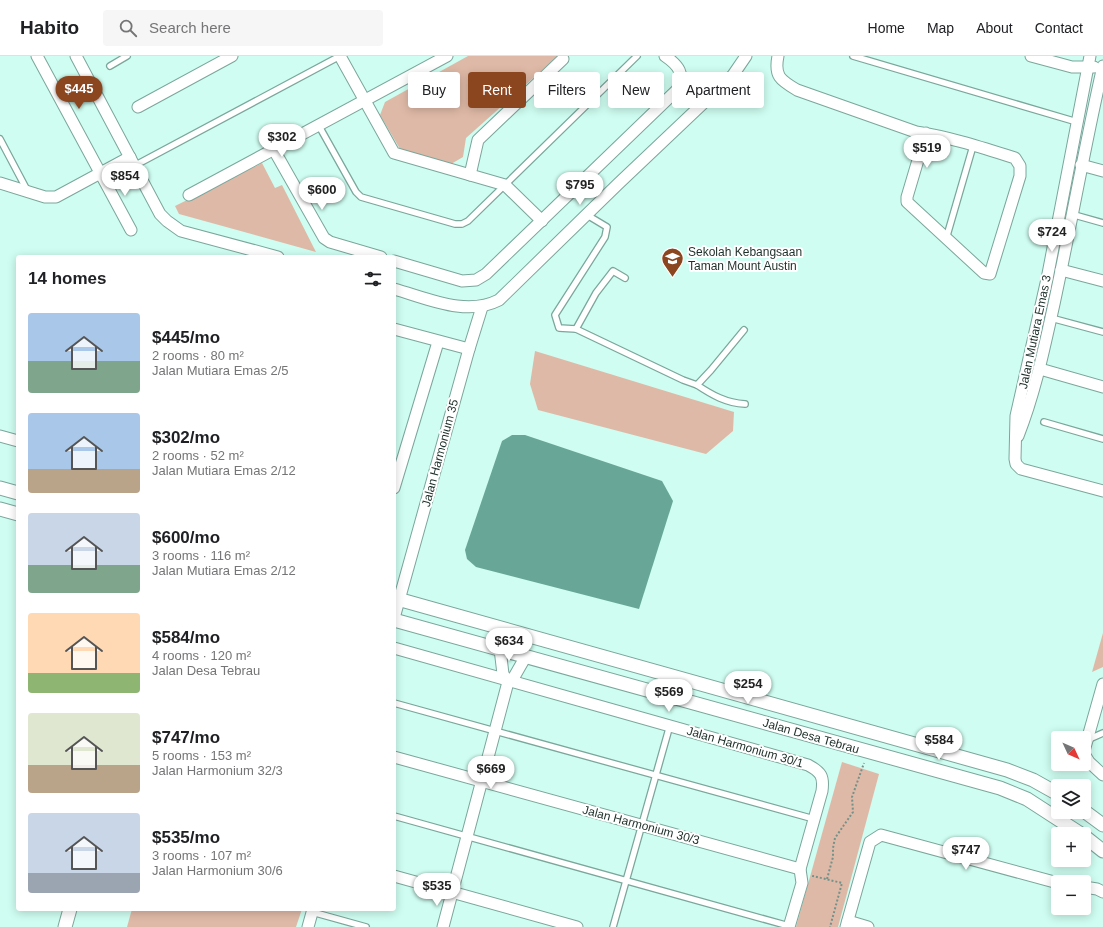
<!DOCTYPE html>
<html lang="en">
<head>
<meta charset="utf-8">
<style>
  :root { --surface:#fff; --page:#f6f6f6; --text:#202124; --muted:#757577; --line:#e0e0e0; --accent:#8b451f }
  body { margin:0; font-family:Helvetica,sans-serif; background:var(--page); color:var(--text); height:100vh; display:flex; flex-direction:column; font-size:15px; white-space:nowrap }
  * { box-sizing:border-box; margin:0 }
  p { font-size:13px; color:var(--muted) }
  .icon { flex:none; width:22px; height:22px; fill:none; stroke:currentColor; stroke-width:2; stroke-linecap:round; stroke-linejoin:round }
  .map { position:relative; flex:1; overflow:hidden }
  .sheet { position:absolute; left:16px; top:199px; width:380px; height:656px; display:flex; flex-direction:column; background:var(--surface); border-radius:4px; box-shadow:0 2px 10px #0003 }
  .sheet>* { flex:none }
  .banner { position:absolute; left:408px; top:16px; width:380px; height:36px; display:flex; gap:8px }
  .needle { width:26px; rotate:134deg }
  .buttons { position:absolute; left:1051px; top:675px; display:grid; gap:8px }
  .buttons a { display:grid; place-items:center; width:40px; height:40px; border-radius:4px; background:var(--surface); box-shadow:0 2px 10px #0003; font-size:20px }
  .price { position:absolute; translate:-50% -34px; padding:0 9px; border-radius:14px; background:#fff; color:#222; font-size:13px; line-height:26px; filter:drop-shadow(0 1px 2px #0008) }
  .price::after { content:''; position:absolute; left:50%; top:24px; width:12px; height:9px; margin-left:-6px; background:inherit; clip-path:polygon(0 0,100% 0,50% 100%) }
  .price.active { background:var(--accent); color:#fff }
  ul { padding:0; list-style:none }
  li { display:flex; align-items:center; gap:12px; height:100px; padding:0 12px }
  li span { display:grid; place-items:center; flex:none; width:112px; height:80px; border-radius:4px; color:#555 }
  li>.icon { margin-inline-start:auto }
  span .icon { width:48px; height:48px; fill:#fffc; stroke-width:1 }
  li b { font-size:17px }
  h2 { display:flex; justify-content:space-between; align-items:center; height:48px; padding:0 12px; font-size:17px }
  .pill { padding:0 14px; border-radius:4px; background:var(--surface); box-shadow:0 2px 10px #0003; font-size:14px; line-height:36px }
  .pill.active { background:var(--accent); color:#fff }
  header { display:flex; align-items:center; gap:24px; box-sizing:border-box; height:56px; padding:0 20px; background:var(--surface); border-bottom:1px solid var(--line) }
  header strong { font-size:19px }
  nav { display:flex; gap:22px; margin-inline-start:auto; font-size:14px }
  .search { width:280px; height:36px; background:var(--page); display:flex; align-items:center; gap:10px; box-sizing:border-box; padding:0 14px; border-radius:4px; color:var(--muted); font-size:15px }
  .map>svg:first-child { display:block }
  .green { fill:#dfb9a7 }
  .water { fill:#68a697 }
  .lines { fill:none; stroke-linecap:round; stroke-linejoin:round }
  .service-casing { stroke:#7ba69b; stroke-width:8 }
  .minor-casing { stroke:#7ba69b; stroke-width:13 }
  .tertiary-casing { stroke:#7ba69b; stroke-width:15 }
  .path { stroke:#73928a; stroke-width:2; stroke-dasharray:2 2; stroke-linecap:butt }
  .service { stroke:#fff; stroke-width:5.5 }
  .minor { stroke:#fff; stroke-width:11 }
  .tertiary { stroke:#fff; stroke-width:13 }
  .labels { text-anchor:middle; stroke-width:4; stroke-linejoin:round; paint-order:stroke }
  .poi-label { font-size:12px; fill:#1d2f2a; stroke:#fff; text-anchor:start }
  .street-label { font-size:12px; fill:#1d2f2a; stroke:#fff }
</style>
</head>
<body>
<header>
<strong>Habito</strong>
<div class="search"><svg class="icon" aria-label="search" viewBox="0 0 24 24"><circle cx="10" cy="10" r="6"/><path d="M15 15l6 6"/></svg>Search here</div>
<nav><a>Home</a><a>Map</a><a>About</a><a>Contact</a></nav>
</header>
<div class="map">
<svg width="1103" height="871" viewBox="0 0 1103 871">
  <rect width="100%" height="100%" fill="#cffdf1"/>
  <!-- green -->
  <g class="green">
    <polygon points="468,0 558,0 466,82 463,101 451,108 400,93 380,59 385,46"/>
    <polygon points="262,107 275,132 282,129 316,196 179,158 175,150"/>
    <polygon points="535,295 734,356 733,375 706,398 538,354 530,328"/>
    <polygon points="1103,577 1103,611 1092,616"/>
    <polygon points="842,706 879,718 838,871 796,871"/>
    <polygon points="132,853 302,853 296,871 127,871"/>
  </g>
  <!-- water -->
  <polygon class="water" points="512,379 525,379 662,425 673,445 639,553 476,511 467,503 465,494 502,385"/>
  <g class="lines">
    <defs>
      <g id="service">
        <polyline points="853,0 1077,66"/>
        <polyline points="110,10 127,0"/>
        <polyline points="319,70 356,136 361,141 455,168 462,168 468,165 637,0"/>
        <polyline points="0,83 27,134"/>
        <polyline points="134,110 340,0"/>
        <polyline points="1071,158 1103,167"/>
        <polyline points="587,159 607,171 605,181 555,259 559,272 576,273 596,237 613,215 625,222"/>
        <polyline points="946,183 973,90"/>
        <polyline points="1051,262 1103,276"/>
        <polyline points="576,273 683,324 697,329 711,314 744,274"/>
        <path d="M697 329C712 339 726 347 745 348"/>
        <polyline points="1044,366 1103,383"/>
        <polyline points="394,647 814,763"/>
        <polyline points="1087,684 1103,677"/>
        <polyline points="394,760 789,870"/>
        <polyline points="312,856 366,871"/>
        <polyline points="613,871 670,669"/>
      </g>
      <g id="minor">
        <polyline points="37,0 131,174"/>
        <polyline points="76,0 160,158 167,165 181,175 278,201"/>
        <polyline points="340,0 394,97 505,129 542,165"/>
        <path d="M778 0C774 20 780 24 797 34L916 76C950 81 983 92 1015 102L1020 110V120L990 218 984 217 907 146V141L926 77"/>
        <polyline points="1031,0 1072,11 1094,11"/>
        <polyline points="1090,0 1047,223 1016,360 1015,403 1016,408 1021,413 1103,435"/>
        <polyline points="138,51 232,0"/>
        <polyline points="274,94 324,182 330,186 381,201"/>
        <polyline points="1081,109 1103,115"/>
        <polyline points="470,119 478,84 563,3"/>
        <polyline points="0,127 45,141 56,141 130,101"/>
        <polyline points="189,139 447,0"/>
        <path d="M394 205 462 225 476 224 486 218 677 34C686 18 678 9 665 0"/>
        <polyline points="1061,214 1103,225"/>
        <path d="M394 233C427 242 466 261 499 244L618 128 733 19 746 0"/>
        <polyline points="394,273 469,293"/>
        <polyline points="1040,313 1103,331"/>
        <polyline points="0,380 18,385"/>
        <path d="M1018 380C1035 337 1044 293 1054 248 1071 169 1085 89 1103 10"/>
        <polyline points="394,432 438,286"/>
        <polyline points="394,562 469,293 482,251"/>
        <path d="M394 592C532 632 670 669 808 709 821 716 824 720 822 735L800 813 802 827 789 871"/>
        <polyline points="500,593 503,618 508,626"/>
        <polyline points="1084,695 1103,628"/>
        <polyline points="1084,698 1089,706 1103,719"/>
        <polyline points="394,701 800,813"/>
        <polyline points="394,820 577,871"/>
        <polyline points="1084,831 1097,833 1103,836"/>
        <polyline points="848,865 868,871"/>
        <polyline points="308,871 313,853"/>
        <polyline points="443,871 508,626 514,621 526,600"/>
        <polyline points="846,871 870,786 881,779 1058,827"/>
      </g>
      <g id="tertiary">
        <polyline points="0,432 18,437"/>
        <polyline points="0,453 18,458"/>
        <polyline points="394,542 1007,714 1033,724 1058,738"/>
        <polyline points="394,564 1000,732 1027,743 1081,778"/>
        <polyline points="1084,755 1103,769"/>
        <polyline points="1084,780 1103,795"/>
        <polyline points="65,871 70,853"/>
      </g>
    </defs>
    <!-- service casing -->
    <use href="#service" class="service-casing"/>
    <!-- minor casing -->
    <use href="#minor" class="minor-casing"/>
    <!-- tertiary casing -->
    <use href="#tertiary" class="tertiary-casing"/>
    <!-- path -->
    <g class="path">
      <polyline points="813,821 813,820 842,827 830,871"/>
      <polyline points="827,823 833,801 833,792 835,782 853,756 852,741 864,707"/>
    </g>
    <!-- service -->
    <use href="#service" class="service"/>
    <!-- minor -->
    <use href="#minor" class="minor"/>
    <!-- tertiary -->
    <use href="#tertiary" class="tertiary"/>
  </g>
  <!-- icons -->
  <defs>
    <symbol id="school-pin" viewBox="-11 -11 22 30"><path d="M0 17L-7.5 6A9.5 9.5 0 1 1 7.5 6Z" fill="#8b451f" stroke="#fff"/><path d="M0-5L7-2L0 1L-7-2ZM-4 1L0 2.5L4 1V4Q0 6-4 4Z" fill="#fff"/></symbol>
  </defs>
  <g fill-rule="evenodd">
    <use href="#school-pin" x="660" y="190" width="25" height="34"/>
  </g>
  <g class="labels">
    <!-- poi labels -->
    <g class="poi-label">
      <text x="688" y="200">Sekolah Kebangsaan<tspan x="688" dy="14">Taman Mount Austin</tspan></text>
    </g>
    <!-- street labels -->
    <g class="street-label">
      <text transform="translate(1035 276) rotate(-78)" y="4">Jalan Mutiara Emas 3</text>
      <text transform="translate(440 397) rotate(-75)" y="4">Jalan Harmonium 35</text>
      <text transform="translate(811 680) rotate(16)" y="4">Jalan Desa Tebrau</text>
      <text transform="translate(745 691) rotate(16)" y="4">Jalan Harmonium 30/1</text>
      <text transform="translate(641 769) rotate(15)" y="4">Jalan Harmonium 30/3</text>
    </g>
  </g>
</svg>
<div class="buttons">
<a><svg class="needle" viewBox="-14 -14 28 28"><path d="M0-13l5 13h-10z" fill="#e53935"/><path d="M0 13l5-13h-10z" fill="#757577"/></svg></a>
<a><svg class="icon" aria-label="layers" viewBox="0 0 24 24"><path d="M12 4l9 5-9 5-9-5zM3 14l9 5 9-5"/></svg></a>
<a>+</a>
<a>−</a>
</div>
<b class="price active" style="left:79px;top:54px">$445</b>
<b class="price" style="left:282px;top:102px">$302</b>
<b class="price" style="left:927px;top:113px">$519</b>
<b class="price" style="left:125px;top:141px">$854</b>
<b class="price" style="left:580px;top:150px">$795</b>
<b class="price" style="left:322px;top:155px">$600</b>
<b class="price" style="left:1052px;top:197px">$724</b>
<b class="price" style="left:509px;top:606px">$634</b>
<b class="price" style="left:748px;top:649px">$254</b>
<b class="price" style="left:669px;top:657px">$569</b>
<b class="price" style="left:939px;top:705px">$584</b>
<b class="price" style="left:491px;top:734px">$669</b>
<b class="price" style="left:966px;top:815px">$747</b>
<b class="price" style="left:437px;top:851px">$535</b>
<div class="banner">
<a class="pill">Buy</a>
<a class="pill active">Rent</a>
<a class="pill">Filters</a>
<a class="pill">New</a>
<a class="pill">Apartment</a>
</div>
<section class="sheet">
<h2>14 homes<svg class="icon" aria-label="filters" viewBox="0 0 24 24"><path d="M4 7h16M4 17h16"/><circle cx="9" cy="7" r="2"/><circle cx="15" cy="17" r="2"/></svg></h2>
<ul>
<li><span style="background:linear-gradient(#a9c7e8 60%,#7fa58c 0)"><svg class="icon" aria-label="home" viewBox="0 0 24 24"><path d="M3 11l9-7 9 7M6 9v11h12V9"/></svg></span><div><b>$445/mo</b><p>2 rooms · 80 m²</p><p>Jalan Mutiara Emas 2/5</p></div></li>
<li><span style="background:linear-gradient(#a9c7e8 70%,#b9a48a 0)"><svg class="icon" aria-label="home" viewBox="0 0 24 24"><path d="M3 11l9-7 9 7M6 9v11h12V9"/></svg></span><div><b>$302/mo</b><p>2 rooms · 52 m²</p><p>Jalan Mutiara Emas 2/12</p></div></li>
<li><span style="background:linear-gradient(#c9d6e8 65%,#7fa58c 0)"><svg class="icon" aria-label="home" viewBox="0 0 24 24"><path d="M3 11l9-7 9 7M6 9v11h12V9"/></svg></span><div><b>$600/mo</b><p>3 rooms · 116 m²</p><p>Jalan Mutiara Emas 2/12</p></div></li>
<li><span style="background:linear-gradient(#ffd9b3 75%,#8fb573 0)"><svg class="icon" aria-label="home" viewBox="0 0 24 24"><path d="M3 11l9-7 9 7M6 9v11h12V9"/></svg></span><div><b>$584/mo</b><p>4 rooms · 120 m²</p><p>Jalan Desa Tebrau</p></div></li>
<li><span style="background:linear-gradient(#dfe7d0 65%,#b9a48a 0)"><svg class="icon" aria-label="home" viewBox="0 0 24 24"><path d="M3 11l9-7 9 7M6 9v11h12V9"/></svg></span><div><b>$747/mo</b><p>5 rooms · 153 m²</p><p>Jalan Harmonium 32/3</p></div></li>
<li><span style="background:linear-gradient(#c9d6e8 75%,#9aa5b1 0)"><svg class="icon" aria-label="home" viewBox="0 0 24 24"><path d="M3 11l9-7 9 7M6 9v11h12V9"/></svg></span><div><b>$535/mo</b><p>3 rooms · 107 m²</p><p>Jalan Harmonium 30/6</p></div></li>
</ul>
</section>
</div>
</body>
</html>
